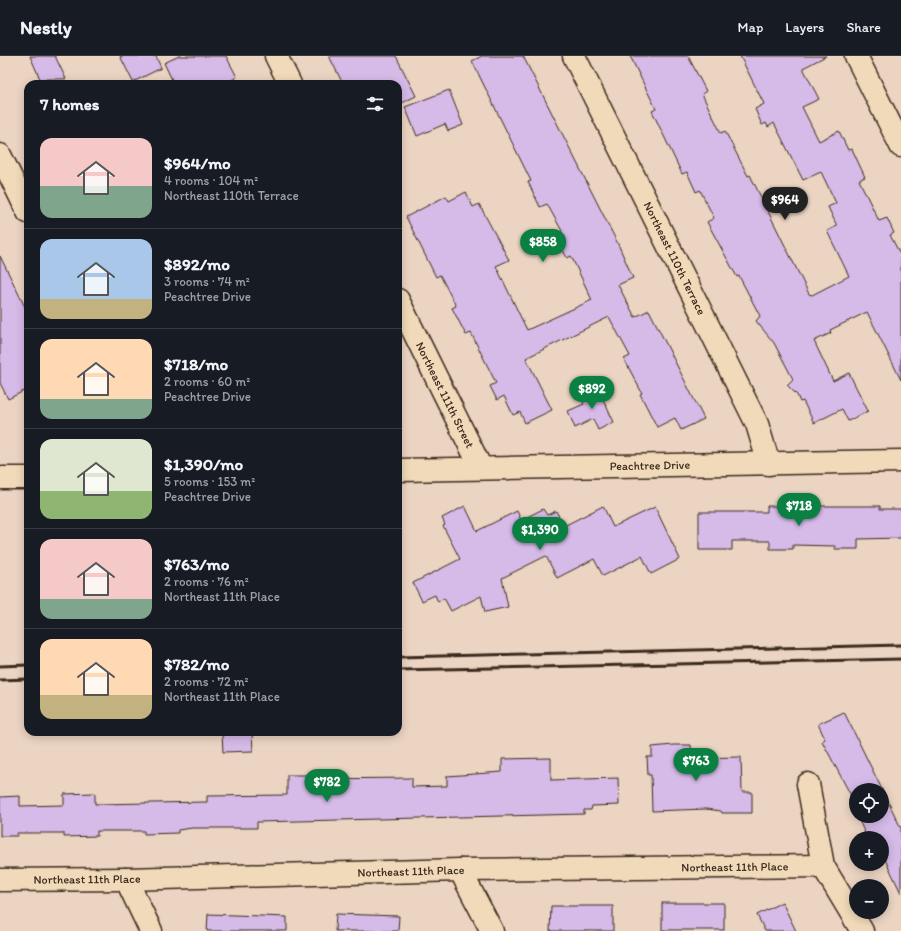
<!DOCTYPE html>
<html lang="en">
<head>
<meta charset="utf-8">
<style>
  :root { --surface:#171b24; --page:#242831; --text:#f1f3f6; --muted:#9ea1a6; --line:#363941; --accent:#0b8043 }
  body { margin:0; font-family:Itim,sans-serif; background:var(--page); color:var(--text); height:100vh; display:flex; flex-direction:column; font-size:15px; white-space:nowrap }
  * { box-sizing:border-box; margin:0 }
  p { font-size:13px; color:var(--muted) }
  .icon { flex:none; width:22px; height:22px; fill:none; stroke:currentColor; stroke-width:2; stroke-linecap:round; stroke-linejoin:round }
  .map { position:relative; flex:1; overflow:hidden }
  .details { position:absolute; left:24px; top:24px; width:378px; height:656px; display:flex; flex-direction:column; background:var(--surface); border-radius:12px; box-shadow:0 2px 10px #0003 }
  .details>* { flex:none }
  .fabs { position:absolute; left:849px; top:727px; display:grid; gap:8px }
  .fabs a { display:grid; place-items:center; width:40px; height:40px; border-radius:50%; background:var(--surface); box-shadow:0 2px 10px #0003; font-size:20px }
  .price { position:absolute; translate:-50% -34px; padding:0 9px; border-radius:14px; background:var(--accent); color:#fff; font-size:13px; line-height:26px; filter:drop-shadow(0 1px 2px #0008) }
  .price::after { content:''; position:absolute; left:50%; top:24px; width:12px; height:9px; margin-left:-6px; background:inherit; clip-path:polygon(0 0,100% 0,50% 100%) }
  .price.selected { background:#222; color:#fff }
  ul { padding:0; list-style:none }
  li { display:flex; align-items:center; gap:12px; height:100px; padding:0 16px }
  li+li { border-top:1px solid var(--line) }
  li span { display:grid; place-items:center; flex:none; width:112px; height:80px; border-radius:12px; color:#555 }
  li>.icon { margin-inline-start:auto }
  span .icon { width:48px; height:48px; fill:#fffc; stroke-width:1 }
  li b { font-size:17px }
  h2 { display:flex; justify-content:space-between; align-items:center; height:48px; padding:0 16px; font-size:17px }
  header { display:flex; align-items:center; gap:24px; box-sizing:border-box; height:56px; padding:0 20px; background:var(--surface); border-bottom:1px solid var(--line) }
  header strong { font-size:19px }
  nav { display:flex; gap:22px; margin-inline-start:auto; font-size:14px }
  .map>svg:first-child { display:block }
  .building { fill:#d6bae8; stroke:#3b2a1e }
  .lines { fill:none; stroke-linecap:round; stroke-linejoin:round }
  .street-casing { stroke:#3b2a1e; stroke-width:25 }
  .street { stroke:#f0dab9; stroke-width:22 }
  .rail { stroke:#3b2a1e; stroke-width:3 }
  .labels { text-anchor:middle; stroke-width:3.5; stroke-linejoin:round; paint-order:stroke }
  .street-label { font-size:12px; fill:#3b2a1e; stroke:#f0dab9 }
</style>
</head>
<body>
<header>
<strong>Nestly</strong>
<nav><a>Map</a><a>Layers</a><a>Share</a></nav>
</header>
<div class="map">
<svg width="901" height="875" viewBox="0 0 901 875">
  <rect width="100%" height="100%" fill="#ebd4c2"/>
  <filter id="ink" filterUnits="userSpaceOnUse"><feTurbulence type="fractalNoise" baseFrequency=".025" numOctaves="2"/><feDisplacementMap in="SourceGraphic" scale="8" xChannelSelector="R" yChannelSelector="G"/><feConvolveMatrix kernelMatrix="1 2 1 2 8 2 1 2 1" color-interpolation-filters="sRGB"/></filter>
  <g filter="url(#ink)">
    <!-- building -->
    <g class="building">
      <polygon points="30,0 55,0 66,23 40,23"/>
      <polygon points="120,0 156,0 161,12 133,26"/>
      <polygon points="179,0 226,0 237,21 224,28 174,28 164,7"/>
      <polygon points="329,0 396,0 416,40 398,49 398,28 343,28"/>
      <polygon points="482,0 523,0 618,188 633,222 618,229 635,261 649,254 704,363 681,374 675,362 657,371 640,338 642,337 624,303 630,300 609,261 526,302 552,354 525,367 520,356 513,359 504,340 497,344 490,330 496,327 471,277 466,279 452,252 456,250 440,219 436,221 406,161 446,140 449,145 466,136 473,151 479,148 509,204 496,210 527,274 592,244 571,200 567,202 555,179 562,175 547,148 540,151 528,126 531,125 472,5"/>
      <polygon points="630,0 688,0 706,35 702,38 721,77 725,75 748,120 750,119 809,238 812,239 849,220 827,175 837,170 828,151 836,147 821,116 803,124 774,67 768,71 766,67 762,69 755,53 764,48 740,0 826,0 803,12 819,43 802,51 819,85 839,75 848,94 852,93 865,121 859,124 879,165 887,162 894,177 890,179 901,200 901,324 867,256 830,274 831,277 814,285 833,325 849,317 868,355 848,365 842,353 814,367 803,345 800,346 797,339 787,329 793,323 774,287 756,265 760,260 739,220 737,221 707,166 714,162 700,134 696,136 687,116 682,118 652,55 656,53"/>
      <polygon points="449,34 463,69 448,75 445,68 417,80 405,51"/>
      <polygon points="0,200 28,257 28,333 8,343 0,327"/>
      <polygon points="596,329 614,366 598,374 593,363 575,372 568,355 584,348 579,337"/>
      <polygon points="465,450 477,475 517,455 521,464 543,453 547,459 556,455 564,470 603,450 613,471 655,451 680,503 651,518 642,500 603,520 594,503 557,522 546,500 502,522 508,551 485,556 481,540 451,555 444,542 438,546 435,539 422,545 413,527 460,503 443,470 445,469 442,462"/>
      <polygon points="767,450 880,450 880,453 901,453 901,482 858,483 858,493 835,493 835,490 793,489 793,493 770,493 770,485 732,485 732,494 699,494 699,456 767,456"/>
      <polygon points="844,656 901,772 901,837 882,797 882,782 867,782 858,762 861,760 882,760 882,734 856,734 856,749 822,685 825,683 818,668"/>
      <polygon points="252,676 253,695 223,696 222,677"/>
      <polygon points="673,689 691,689 692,702 741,701 742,736 752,736 752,757 722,757 721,755 706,753 652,755 651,719 648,719 647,701 652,701 652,691"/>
      <polygon points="551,702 551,724 618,722 619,749 592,750 591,754 584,754 584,758 257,766 257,772 192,772 178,774 178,777 144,778 144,775 97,775 97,780 64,781 64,777 17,777 17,780 0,780 0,741 20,740 20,750 64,749 64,738 95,737 95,748 207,746 207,740 287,739 287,719 310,719 311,723 412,722 412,731 447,730 447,720 502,716 502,703"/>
      <polygon points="782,846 796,875 765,875 757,859"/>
      <rect x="662" y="847" width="62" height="27"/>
      <polygon points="551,850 613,850 613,875 550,875"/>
      <polygon points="208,858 287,861 287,875 207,875"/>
      <polygon points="336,858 399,860 398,875 335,875"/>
    </g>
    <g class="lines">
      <defs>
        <g id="street">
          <polyline points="276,0 290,28"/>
          <path id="s1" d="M574 0 757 368 769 408"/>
          <polyline points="856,0 901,90"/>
          <polyline points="0,99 28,156"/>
          <path id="s2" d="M398 244 481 412"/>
          <path id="s3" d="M398 414 901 405"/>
          <polyline points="0,422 28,422"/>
          <polyline points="808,728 823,810 862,875"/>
          <polyline points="460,814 492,875"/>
          <polyline points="126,823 151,875"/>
          <path id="s4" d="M0 824 126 823 460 814 823 810"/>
        </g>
      </defs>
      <!-- street casing -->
      <use href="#street" class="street-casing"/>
      <!-- street -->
      <use href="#street" class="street"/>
      <!-- rail -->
      <g class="rail">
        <polyline points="398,601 901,589"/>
        <polyline points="0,610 28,609"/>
        <polyline points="398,614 901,603"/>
        <polyline points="0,624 28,623"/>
      </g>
    </g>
  </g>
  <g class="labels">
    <!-- street labels -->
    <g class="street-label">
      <text dy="4" stroke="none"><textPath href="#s1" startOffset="226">Northeast 110th Terrace</textPath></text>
      <text dy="4" stroke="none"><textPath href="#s2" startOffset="106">Northeast 111th Street</textPath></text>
      <text dy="4" stroke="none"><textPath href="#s3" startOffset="252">Peachtree Drive</textPath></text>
      <text dy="4" stroke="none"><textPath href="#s4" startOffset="735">Northeast 11th Place</textPath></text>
      <text dy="4" stroke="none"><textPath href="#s4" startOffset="411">Northeast 11th Place</textPath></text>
      <text dy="4" stroke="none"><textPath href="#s4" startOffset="87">Northeast 11th Place</textPath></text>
    </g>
  </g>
</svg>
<div class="fabs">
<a><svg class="icon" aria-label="locate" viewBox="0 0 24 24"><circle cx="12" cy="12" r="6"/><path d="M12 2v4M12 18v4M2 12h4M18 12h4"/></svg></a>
<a>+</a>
<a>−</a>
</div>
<b class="price selected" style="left:785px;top:165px">$964</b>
<b class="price" style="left:543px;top:207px">$858</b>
<b class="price" style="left:592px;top:354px">$892</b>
<b class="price" style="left:799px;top:471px">$718</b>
<b class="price" style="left:540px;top:495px">$1,390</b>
<b class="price" style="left:696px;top:726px">$763</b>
<b class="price" style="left:327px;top:747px">$782</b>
<section class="details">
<h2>7 homes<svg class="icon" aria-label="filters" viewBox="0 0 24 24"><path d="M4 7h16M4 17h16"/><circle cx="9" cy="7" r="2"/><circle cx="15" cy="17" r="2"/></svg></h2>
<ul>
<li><span style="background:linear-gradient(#f6c9c9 60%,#7fa58c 0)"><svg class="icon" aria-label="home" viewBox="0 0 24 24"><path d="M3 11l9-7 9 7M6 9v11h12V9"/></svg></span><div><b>$964/mo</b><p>4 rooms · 104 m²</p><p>Northeast 110th Terrace</p></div></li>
<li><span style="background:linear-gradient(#a9c7e8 75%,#c2b280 0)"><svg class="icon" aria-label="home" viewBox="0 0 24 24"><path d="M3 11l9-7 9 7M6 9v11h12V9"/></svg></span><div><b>$892/mo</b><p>3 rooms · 74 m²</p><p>Peachtree Drive</p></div></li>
<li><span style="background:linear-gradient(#ffd9b3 75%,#7fa58c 0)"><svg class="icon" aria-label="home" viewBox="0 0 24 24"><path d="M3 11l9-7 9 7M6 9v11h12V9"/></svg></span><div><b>$718/mo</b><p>2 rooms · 60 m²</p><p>Peachtree Drive</p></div></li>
<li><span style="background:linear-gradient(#dfe7d0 65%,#8fb573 0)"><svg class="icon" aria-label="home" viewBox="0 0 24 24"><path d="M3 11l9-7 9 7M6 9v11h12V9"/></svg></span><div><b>$1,390/mo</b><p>5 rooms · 153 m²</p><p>Peachtree Drive</p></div></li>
<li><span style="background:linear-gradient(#f6c9c9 75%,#7fa58c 0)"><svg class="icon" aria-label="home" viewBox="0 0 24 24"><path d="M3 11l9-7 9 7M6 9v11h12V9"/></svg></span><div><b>$763/mo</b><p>2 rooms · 76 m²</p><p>Northeast 11th Place</p></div></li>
<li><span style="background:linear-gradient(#ffd9b3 70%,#c2b280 0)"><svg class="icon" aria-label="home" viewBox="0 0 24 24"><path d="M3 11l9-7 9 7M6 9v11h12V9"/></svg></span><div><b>$782/mo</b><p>2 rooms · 72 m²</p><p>Northeast 11th Place</p></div></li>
</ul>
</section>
</div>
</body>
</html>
